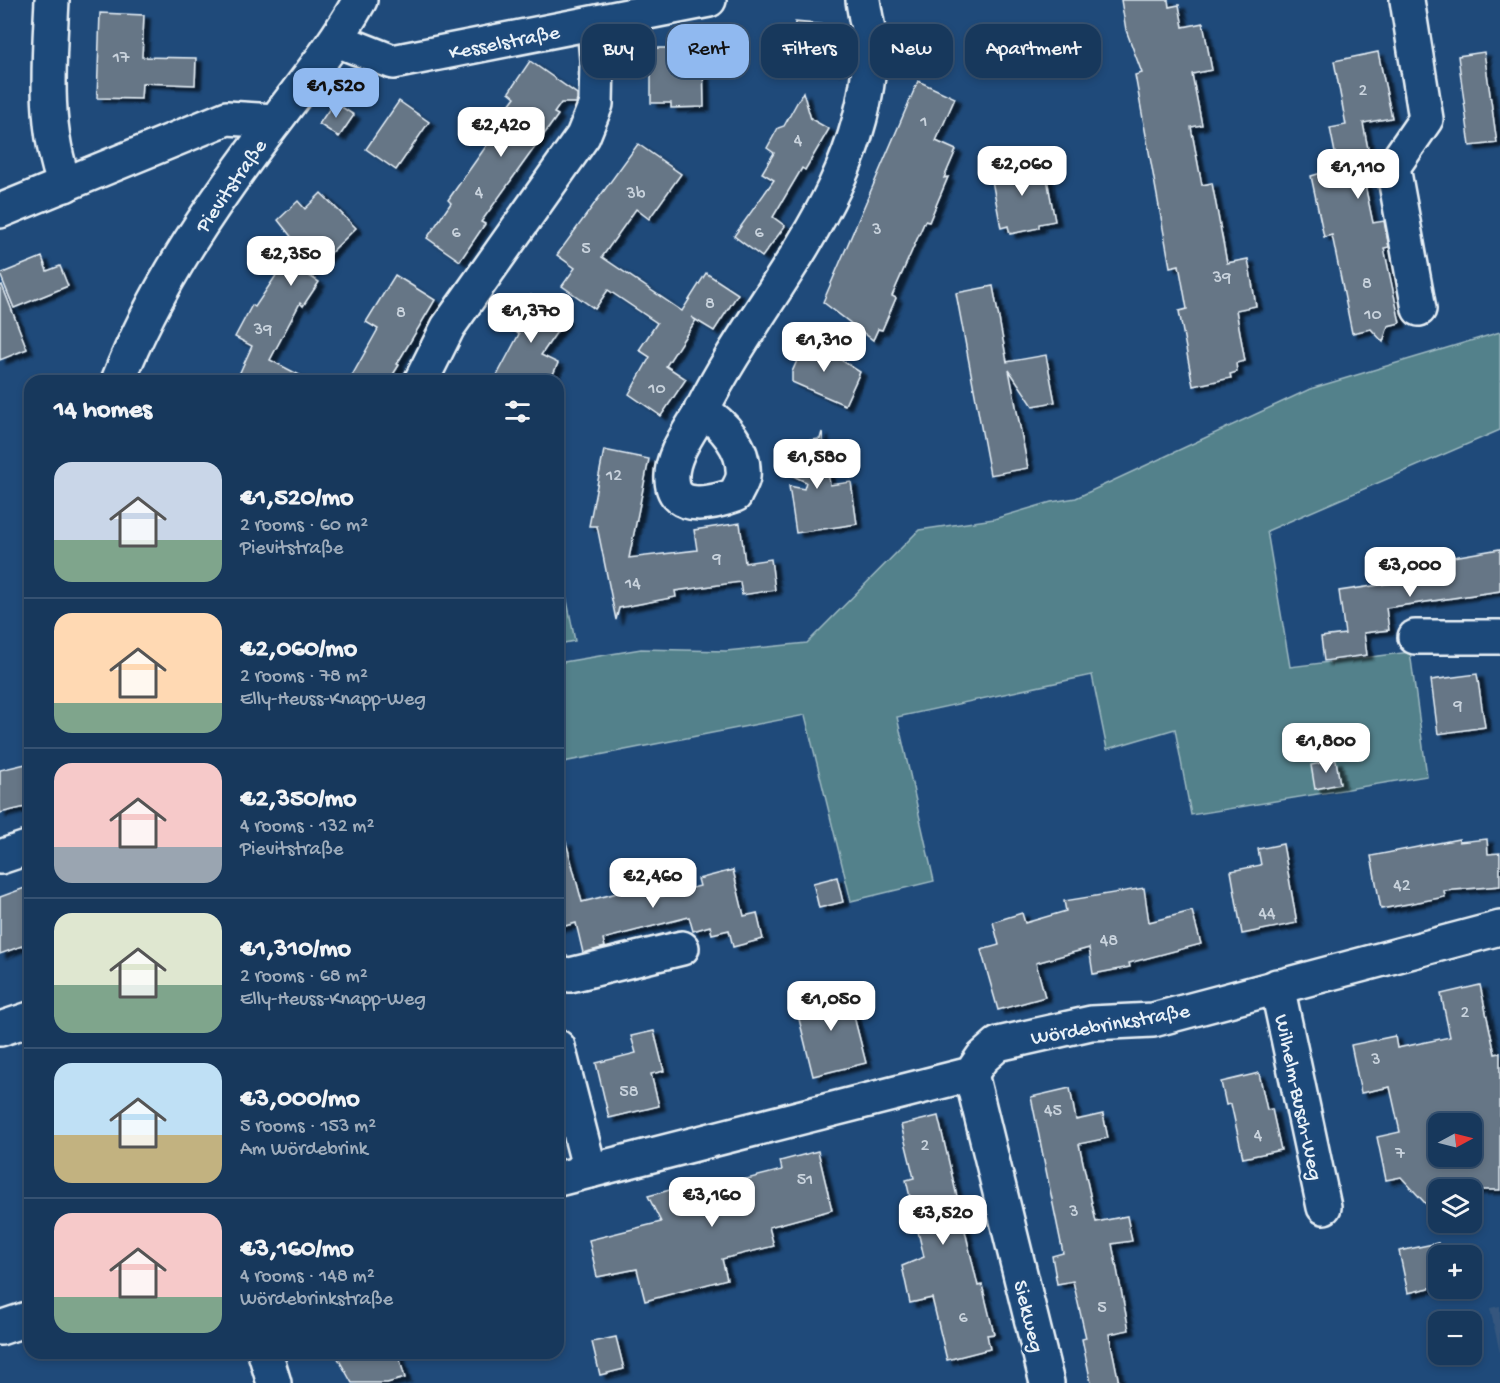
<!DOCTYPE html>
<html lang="en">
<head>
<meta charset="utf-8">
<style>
  :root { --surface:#17385c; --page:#203f62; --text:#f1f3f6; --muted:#9eacbb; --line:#365272; --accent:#90b9f0 }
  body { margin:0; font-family:"Gochi Hand",sans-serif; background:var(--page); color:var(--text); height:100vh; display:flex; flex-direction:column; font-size:22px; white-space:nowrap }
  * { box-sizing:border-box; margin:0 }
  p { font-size:20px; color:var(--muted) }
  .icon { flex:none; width:33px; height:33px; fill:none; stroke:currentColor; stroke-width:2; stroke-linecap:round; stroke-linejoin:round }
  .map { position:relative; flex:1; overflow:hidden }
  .drawer { position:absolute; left:24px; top:375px; width:540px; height:984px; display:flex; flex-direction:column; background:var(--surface); border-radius:18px; box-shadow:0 3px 9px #0003,0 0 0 2px var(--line) }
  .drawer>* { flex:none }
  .banner { position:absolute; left:582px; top:24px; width:570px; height:54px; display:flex; gap:12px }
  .needle { width:39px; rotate:83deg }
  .fabs { position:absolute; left:1428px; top:1113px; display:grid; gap:12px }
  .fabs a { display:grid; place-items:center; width:54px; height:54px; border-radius:12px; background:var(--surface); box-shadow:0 3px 9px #0003,0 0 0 2px var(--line); font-size:30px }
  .price { position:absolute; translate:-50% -51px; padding:0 14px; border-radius:12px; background:#fff; color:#222; font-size:20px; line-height:39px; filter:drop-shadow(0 2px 3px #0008) }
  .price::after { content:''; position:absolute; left:50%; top:36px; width:18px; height:14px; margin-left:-9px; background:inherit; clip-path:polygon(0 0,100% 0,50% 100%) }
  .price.selected { background:var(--accent); color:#111 }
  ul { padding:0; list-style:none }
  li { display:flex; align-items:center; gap:18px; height:150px; padding:0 30px }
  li+li { border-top:2px solid var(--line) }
  li span { display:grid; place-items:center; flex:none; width:168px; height:120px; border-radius:18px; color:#555 }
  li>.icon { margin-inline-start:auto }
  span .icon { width:72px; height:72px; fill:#fffc; stroke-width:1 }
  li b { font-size:26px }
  h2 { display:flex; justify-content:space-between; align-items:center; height:72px; padding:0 30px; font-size:26px }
  .tag { padding:0 21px; border-radius:18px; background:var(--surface); box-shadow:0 3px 9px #0003,0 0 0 2px var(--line); font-size:21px; line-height:54px }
  .tag.selected { background:var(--accent); color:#111 }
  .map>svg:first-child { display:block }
  .built { fill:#34577e }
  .green { fill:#52818b; stroke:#9db9c2; stroke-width:1.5 }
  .building { fill:#667686; stroke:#e8f1f8; stroke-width:1.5; fill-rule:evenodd; filter:url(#shadow) }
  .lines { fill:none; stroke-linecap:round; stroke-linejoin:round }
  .street-casing { stroke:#e8f1f8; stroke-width:38 }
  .street { stroke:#1f4a7a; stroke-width:33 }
  .labels { text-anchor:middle; stroke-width:6; stroke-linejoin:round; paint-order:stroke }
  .number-label { font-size:18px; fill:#c8d2dc }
  .street-label { font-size:21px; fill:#e8f1f8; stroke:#1f4a7a }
</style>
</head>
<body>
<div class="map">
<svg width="1500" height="1383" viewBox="0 0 1500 1383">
  <defs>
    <filter id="shadow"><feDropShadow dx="6" dy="4" stdDeviation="1.5" flood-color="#0009"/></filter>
  </defs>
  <rect width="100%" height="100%" fill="#1f4a7a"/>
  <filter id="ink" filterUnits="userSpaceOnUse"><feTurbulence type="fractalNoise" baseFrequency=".0167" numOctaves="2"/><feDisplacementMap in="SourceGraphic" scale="12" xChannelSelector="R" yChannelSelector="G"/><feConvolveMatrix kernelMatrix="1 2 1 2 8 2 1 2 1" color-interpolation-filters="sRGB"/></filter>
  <g filter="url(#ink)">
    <!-- built -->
    <polygon class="built" points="1500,1306 1500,1353 1490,1308"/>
    <!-- green -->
    <g class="green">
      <polygon points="1500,332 1500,430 1267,531 1290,667 1410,652 1427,776 1191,815 1175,729 1107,749 1092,675 897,717 934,881 851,901 805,715 558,763 558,663 641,649 726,651 807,643 919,530 994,519 1051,502 1076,498 1310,389"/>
      <polygon points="558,555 575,641 558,644"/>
    </g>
    <!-- building -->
    <g class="building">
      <polygon points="1121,0 1168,0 1169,7 1179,5 1183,27 1203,23 1212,70 1192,74 1202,125 1191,127 1202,185 1212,183 1227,263 1248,259 1256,306 1236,310 1245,361 1236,363 1237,372 1230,374 1231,378 1193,386 1179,311 1187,309 1179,265 1170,267 1135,75 1142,73 1126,30"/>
      <polygon points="100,13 144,15 142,57 196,58 195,85 142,83 141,99 97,98"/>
      <polygon points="795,22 839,26 835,70 791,66"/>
      <polygon points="677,35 684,48 703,58 704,107 671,108 671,103 651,103 651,48 670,48"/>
      <polygon points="1378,52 1392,118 1363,123 1370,159 1360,161 1373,223 1384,221 1389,247 1384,248 1400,323 1388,326 1383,342 1371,329 1352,333 1332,235 1324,237 1311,176 1338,168 1330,128 1346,125 1334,61"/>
      <polygon points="1484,52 1497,143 1470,146 1458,56"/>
      <polygon points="530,61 577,94 577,100 576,103 561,103 554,113 558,115 481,222 485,224 460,261 427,238 451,203 448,200 499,128 494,125 515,97 509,92"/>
      <polygon points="918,81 955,98 936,141 956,150 944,178 948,177 929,222 925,221 892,296 896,298 882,330 878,329 873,340 823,302"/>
      <polygon points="803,92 811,119 829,129 805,170 802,168 773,217 785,226 762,257 734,236 774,180 762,173 774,153 767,148 778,128 784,126"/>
      <polygon points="399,101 429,122 396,170 366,149"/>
      <polygon points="334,102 354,115 339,137 319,124"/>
      <polygon points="638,144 681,174 649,219 636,209 602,257 682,311 706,273 738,294 714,331 691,317 696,320 666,366 686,379 661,416 629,394 650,357 639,350 657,323 608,290 595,309 562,286 575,268 557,255"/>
      <polygon points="1027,163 1027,166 1044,163 1055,221 1039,224 1039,228 1010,234 1008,226 1001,228 990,170"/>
      <polygon points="321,193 356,228 308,275 319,282 303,306 300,303 270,360 311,381 236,381 252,346 235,337 252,305 255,307 297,244 278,220 298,201 305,209"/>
      <polygon points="42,257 47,271 60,266 68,286 14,308 0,274"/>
      <polygon points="395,275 435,300 397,364 399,365 389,381 349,381 378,329 366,322"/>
      <polygon points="2,285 27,349 0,360 0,286"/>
      <polygon points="993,286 1007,362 1046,355 1055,402 1033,406 1009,370 1028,468 990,475 956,293"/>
      <polygon points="531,295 565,320 541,355 558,363 550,381 494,381 519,334 508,327"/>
      <polygon points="807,338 860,372 845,405 792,382 792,372"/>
      <polygon points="822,432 830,485 851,482 857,524 796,533 789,486 804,489 806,482 787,473 783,444 820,439"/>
      <polygon points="604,450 649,459 629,558 697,550 694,530 740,523 745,563 771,559 775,590 742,595 740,582 675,591 676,597 619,608 616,620 597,526 589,526"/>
      <polygon points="1500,549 1500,591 1386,608 1389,630 1364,633 1367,655 1324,661 1321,637 1345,634 1339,591 1420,579 1418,563"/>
      <polygon points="1477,674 1485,727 1438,734 1431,680"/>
      <polygon points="1336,760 1340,784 1315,789 1311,765"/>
      <polygon points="30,763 30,806 0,813 0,770"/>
      <polygon points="1459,839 1459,842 1487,839 1488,854 1500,853 1500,886 1444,891 1445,897 1381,909 1371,856"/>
      <polygon points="566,842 582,902 652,884 655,898 700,886 698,879 733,870 744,916 757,913 763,939 733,947 729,930 712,934 710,926 693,931 689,917 603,939 605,947 583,953 576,923 558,928 558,843"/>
      <polygon points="1283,844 1297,923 1242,934 1231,871 1261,865 1258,849"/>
      <polygon points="837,877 843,902 819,908 813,883"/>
      <polygon points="30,886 30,943 0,954 0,897"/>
      <polygon points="1144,888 1149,922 1192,911 1201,944 1129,963 1130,967 1093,974 1089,948 1036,963 1045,997 998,1010 981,950 999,945 993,922 1022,913 1025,923 1066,911 1064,901"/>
      <polygon points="846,985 866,1063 813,1076 798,1015 811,1011 807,995"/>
      <path d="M1480 985 1495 1054 1500 1053V1190H1438V1217L1401 1177 1386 1180 1377 1137 1400 1132 1390 1087 1361 1093 1351 1045 1395 1036 1397 1048 1450 1037 1441 994ZM1438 1124H1472V1156H1438Z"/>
      <polygon points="654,1031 664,1071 651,1074 659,1106 609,1118 596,1063 636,1053 631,1036"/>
      <polygon points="1259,1073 1267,1110 1272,1109 1281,1150 1243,1158 1231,1104 1226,1105 1221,1082"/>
      <polygon points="1070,1088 1076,1120 1103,1114 1108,1138 1079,1144 1096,1222 1127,1216 1132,1241 1112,1244 1129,1330 1109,1334 1119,1383 1091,1383 1082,1339 1086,1338 1073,1281 1057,1284 1052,1256 1063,1253 1031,1097"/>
      <polygon points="938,1116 978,1286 982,1285 994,1334 987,1335 990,1349 947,1360 932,1298 910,1303 902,1266 924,1257 906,1180 914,1178 901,1125"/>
      <polygon points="818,1151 832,1210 769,1227 774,1246 722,1259 727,1279 645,1301 637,1269 597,1277 589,1240 661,1222 648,1196 684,1186 689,1194 782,1170 780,1161"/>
      <polygon points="1438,1243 1438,1286 1408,1293 1399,1251"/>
      <polygon points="616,1337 624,1369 600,1375 592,1342"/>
      <polygon points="335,1353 398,1353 405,1378 387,1383 352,1383"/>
    </g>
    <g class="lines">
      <defs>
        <g id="street">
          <path d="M52 0C49 62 43 126 65 185"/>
          <polyline points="1407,0 1426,119 1393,167 1419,309"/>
          <polyline points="337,40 393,62 709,0"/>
          <polyline points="0,211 227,118 275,121"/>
          <path d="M118 381C156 285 214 201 276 120 306 80 336 43 360 0"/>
          <polyline points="421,381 448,327 583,136 596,104 597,60 594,24"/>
          <path d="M701 410C723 423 746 449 743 477 742 483 737 490 735 495 716 502 674 514 672 480 670 456 691 430 702 410 762 291 863 195 870 54 871 37 865 17 863 0"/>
          <polyline points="1415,637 1500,637"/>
          <polyline points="0,857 30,847"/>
          <polyline points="558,973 570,975 682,948"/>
          <polyline points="1277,986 1324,1207"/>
          <polyline points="0,1029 30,1019"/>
          <polyline points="558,1047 590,1171"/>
          <polyline points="971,1074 1047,1383"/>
          <polyline points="558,1179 971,1074 982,1058 998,1044 1091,1023 1153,1020 1500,928"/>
          <polyline points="0,1328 30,1318"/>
          <polyline points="265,1353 274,1383"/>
        </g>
      </defs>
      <!-- street casing -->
      <use href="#street" class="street-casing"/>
      <!-- street -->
      <use href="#street" class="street"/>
    </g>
  </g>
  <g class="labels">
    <!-- number labels -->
    <g class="number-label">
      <text x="121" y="62">17</text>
      <text x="1363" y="95">2</text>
      <text x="924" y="126">1</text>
      <text x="798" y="145">4</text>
      <text x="479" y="197">4</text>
      <text x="636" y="198">3b</text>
      <text x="877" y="234">3</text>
      <text x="456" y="237">6</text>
      <text x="759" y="237">6</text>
      <text x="586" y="253">5</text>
      <text x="1222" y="282">39</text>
      <text x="1367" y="288">8</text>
      <text x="710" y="308">8</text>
      <text x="401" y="317">8</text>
      <text x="1373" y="319">10</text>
      <text x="263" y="334">39</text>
      <text x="657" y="393">10</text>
      <text x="614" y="480">12</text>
      <text x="717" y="563">9</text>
      <text x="633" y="588">14</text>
      <text x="1458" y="710">9</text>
      <text x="1402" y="890">42</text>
      <text x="1267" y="918">44</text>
      <text x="1109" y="945">48</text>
      <text x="1465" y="1017">2</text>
      <text x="1376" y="1064">3</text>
      <text x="629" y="1096">58</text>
      <text x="1053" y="1115">45</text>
      <text x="1258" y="1140">4</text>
      <text x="925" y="1150">2</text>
      <text x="1400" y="1158">7</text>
      <text x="805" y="1184">51</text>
      <text x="1074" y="1216">3</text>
      <text x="1102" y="1312">5</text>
      <text x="963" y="1322">6</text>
    </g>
    <!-- street labels -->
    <g class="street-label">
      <text transform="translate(504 41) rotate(-11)" y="7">Kesselstraße</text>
      <text transform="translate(230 185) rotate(-55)" y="7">Pievitstraße</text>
      <text transform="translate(1110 1023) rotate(-10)" y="7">Wördebrinkstraße</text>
      <text transform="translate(1300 1097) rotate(78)" y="7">Wilhelm-Busch-Weg</text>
      <text transform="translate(1030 1316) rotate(76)" y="7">Siekweg</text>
    </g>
  </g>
</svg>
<div class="fabs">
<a><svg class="needle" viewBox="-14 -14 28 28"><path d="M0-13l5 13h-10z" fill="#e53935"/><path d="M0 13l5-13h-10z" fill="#9eacbb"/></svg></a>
<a><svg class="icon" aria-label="layers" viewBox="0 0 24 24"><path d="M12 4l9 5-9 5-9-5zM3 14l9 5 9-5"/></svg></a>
<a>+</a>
<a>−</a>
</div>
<b class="price selected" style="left:336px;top:119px">€1,520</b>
<b class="price" style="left:501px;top:158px">€2,420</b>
<b class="price" style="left:1022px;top:197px">€2,060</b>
<b class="price" style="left:1358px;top:200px">€1,110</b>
<b class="price" style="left:291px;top:287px">€2,350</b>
<b class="price" style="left:531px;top:344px">€1,370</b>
<b class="price" style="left:824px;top:373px">€1,310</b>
<b class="price" style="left:817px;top:490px">€1,580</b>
<b class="price" style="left:1410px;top:598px">€3,000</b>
<b class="price" style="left:1326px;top:774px">€1,800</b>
<b class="price" style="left:653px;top:909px">€2,460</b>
<b class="price" style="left:831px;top:1032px">€1,050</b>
<b class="price" style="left:712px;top:1228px">€3,160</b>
<b class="price" style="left:943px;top:1246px">€3,520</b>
<div class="banner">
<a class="tag">Buy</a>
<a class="tag selected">Rent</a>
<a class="tag">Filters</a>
<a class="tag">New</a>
<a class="tag">Apartment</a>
</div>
<section class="drawer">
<h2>14 homes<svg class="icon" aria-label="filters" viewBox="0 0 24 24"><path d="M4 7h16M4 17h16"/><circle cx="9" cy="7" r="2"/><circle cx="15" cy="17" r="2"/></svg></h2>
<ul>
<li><span style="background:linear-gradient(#c9d6e8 65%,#7fa58c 0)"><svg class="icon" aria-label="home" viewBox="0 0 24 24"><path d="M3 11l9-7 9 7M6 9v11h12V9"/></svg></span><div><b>€1,520/mo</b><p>2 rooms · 60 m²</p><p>Pievitstraße</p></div></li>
<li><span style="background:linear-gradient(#ffd9b3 75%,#7fa58c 0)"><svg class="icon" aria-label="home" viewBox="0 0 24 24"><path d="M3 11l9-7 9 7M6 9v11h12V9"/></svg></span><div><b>€2,060/mo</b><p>2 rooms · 78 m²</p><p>Elly-Heuss-Knapp-Weg</p></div></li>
<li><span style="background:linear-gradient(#f6c9c9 70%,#9aa5b1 0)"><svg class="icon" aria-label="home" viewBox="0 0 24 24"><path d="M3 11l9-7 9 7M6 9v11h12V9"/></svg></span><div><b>€2,350/mo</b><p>4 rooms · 132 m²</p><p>Pievitstraße</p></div></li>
<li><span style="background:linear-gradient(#dfe7d0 60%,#7fa58c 0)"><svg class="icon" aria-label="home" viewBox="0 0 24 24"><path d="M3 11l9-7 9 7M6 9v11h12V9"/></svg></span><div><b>€1,310/mo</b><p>2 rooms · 68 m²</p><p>Elly-Heuss-Knapp-Weg</p></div></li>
<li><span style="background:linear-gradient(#bfe0f5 60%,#c2b280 0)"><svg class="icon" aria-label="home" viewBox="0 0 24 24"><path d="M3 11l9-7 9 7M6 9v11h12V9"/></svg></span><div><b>€3,000/mo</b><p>5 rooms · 153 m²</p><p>Am Wördebrink</p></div></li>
<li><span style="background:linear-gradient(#f6c9c9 70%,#7fa58c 0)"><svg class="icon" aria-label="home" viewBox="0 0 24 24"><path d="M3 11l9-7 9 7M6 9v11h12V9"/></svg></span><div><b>€3,160/mo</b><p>4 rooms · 148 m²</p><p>Wördebrinkstraße</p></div></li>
</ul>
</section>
</div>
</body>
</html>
